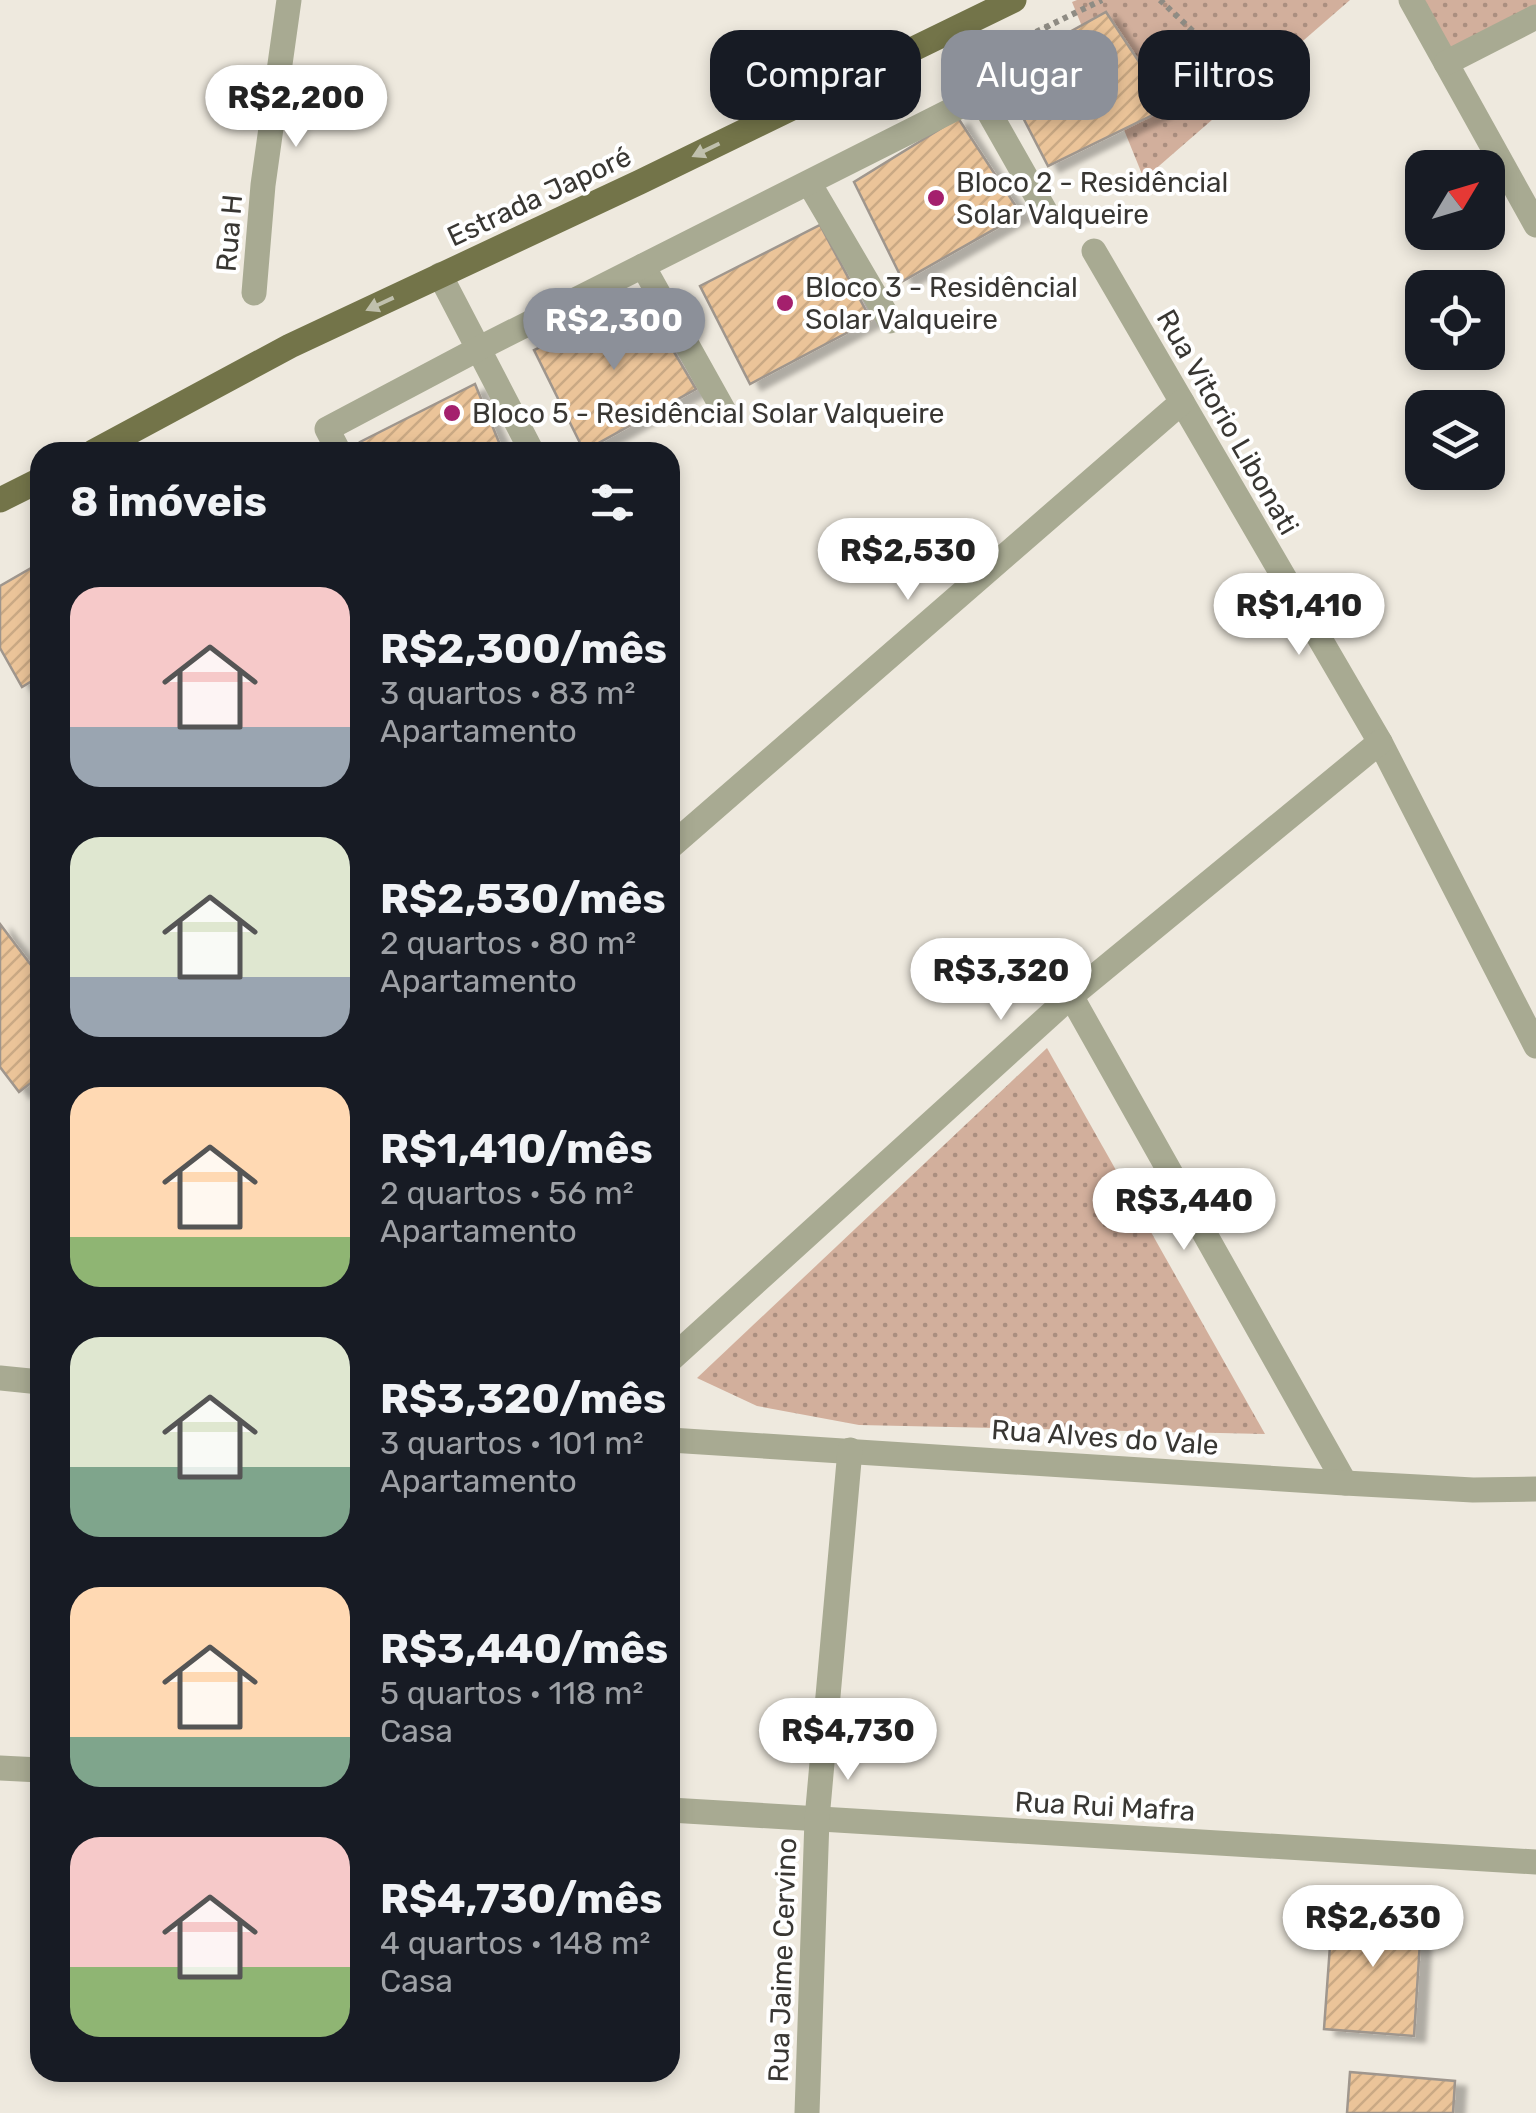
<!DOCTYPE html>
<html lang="pt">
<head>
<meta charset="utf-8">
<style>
  :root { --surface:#171b24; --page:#242831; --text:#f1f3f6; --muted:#9ea1a6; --accent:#8c9099 }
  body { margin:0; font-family:Rubik,sans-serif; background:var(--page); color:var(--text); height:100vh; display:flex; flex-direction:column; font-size:38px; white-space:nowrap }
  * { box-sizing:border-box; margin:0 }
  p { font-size:32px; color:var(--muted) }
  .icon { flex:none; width:55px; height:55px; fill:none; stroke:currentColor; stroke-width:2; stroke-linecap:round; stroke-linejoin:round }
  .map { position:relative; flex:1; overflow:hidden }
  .sheet { position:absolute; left:30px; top:442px; width:650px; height:1640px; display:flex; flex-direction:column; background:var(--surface); border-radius:30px; box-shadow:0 5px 15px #0003 }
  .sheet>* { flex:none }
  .top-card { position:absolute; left:710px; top:30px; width:675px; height:90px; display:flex; gap:20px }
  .needle { width:65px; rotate:52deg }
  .controls { position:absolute; left:1405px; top:150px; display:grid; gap:20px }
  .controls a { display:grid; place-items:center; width:100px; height:100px; border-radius:20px; background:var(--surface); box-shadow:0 5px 15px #0003; font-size:50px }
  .price { position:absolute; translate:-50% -85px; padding:0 22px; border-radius:35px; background:#fff; color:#222; font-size:32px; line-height:65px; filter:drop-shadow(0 2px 5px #0008) }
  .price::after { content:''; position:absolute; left:50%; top:60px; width:30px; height:22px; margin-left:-15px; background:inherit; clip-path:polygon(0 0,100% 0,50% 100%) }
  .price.active { background:var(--accent); color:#fff }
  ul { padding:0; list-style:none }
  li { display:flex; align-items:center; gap:30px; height:250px; padding:0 40px }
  li span { display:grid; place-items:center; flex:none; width:280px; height:200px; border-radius:30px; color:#555 }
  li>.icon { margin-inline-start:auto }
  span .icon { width:120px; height:120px; fill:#fffc; stroke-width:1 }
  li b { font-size:42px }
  h2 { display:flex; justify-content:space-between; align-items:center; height:120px; padding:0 40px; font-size:42px }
  .chip { padding:0 35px; border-radius:30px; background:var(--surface); box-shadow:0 5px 15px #0003; font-size:35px; line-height:90px }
  .chip.active { background:var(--accent); color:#fff }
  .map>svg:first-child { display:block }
  .park { fill:url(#park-dots) }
  .building { fill:url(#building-hatch); stroke:#9f968d; stroke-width:2.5; filter:url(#shadow) }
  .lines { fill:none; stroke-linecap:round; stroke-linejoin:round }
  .path { stroke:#8f8c84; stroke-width:6; stroke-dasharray:5 5; stroke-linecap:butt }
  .minor { stroke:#a8aa92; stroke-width:25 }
  .major { stroke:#737449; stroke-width:25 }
  .oneway { fill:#c0c0ad }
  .poi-dot { fill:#a4206d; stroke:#fff; stroke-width:4 }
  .labels { text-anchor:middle; stroke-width:8; stroke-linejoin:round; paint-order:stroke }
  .poi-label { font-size:28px; fill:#393733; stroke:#fff; text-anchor:start }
  .street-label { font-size:28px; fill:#393733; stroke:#fff }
</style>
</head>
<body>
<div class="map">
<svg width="1536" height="2113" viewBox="0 0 1536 2113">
  <defs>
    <pattern id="park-dots" width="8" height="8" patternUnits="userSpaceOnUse" patternTransform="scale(2.5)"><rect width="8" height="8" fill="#d2af9c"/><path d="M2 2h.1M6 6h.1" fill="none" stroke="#ab8f80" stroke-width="1.8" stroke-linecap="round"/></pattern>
    <pattern id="building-hatch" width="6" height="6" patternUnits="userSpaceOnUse" patternTransform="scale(2.5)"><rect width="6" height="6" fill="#ebc499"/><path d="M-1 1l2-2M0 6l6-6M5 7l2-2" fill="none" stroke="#caa984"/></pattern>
    <filter id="shadow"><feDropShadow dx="11" dy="6" stdDeviation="2.5" flood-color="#0004"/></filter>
  </defs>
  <rect width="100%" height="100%" fill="#eee9de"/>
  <!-- park -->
  <g class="park">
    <polygon points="1077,0 1350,0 1144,179 1072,2"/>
    <polygon points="1409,0 1536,0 1536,12 1445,58"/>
    <polygon points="1047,1048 1265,1434 859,1425 757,1406 697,1378"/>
  </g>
  <!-- building -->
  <g class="building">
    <polygon points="1106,12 1169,107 1048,166 999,71"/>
    <polygon points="958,118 1021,214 903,281 854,182"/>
    <polygon points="820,225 871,320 750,384 700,286"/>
    <polygon points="642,298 696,389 584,451 534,350"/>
    <polygon points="475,384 503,452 365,452 360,442"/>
    <polygon points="40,563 40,676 22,687 0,648 0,586"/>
    <polygon points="0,924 40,977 40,1076 19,1092 0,1067"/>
    <polygon points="1333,1904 1422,1910 1414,2036 1324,2029"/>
    <polygon points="1350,2072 1455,2081 1453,2113 1347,2113"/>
  </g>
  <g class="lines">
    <!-- path -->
    <g class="path">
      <polyline points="1160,0 1198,36"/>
      <polyline points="1046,25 1056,41"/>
      <polyline points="983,71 988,55 1102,0"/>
    </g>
    <!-- minor -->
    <g class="minor">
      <polyline points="1411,0 1536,225"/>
      <polyline points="1446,63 1536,17"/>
      <polyline points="809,183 890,321"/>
      <polyline points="1094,251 1380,742 1536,1046"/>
      <polyline points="643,266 724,411"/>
      <polyline points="440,275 532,452"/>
      <polyline points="254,293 263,185 289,0"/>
      <polyline points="339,452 327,429 478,349 972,100 986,107 1045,211"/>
      <polyline points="670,847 1182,402"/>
      <polyline points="1071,996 1345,1483"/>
      <polyline points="670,1360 1071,996 1380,742"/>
      <polyline points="0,1378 40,1382"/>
      <polyline points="670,1440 1345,1483 1473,1490 1536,1489"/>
      <polyline points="0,1768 40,1770"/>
      <polyline points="670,1810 1536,1862"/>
      <polyline points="807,2113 817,1819 850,1450"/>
    </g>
    <!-- major -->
    <g class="major">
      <polyline points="93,452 290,346 640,182 1014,0"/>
      <polyline points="0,500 40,480"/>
    </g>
  </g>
  <!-- one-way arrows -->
  <defs><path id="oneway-solid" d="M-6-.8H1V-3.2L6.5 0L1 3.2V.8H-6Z" transform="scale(2.5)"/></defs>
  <g class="oneway">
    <use href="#oneway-solid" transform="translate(706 150) rotate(154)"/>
    <use href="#oneway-solid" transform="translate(380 304) rotate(155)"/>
  </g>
  <!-- markers -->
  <g class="poi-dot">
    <circle cx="936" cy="198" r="10"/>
    <circle cx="785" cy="303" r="10"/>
    <circle cx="452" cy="413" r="10"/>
  </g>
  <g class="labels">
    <!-- poi labels -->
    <g class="poi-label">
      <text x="956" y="192">Bloco 2 - Residêncial<tspan x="956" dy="32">Solar Valqueire</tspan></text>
      <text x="805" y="297">Bloco 3 - Residêncial<tspan x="805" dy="32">Solar Valqueire</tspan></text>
      <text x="472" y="423">Bloco 5 - Residêncial Solar Valqueire</text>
    </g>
    <!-- street labels -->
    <g class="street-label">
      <text transform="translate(539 196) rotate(-25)" y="10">Estrada Japoré</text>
      <text transform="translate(229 233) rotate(-85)" y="10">Rua H</text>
      <text transform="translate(1228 422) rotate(60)" y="10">Rua Vitorio Libonati</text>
      <text transform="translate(1105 1437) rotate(4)" y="10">Rua Alves do Vale</text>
      <text transform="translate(1105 1806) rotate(3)" y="10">Rua Rui Mafra</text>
      <text transform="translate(782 1960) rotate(-88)" y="10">Rua Jaime Cervino</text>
    </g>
  </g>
</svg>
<div class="controls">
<a><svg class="needle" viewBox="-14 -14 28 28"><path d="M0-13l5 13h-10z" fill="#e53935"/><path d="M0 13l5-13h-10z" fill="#9ea1a6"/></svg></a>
<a><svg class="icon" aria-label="locate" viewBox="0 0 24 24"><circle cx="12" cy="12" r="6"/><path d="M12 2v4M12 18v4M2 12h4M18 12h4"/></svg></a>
<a><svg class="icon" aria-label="layers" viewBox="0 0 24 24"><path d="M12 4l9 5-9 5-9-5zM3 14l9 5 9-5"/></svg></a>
</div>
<b class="price" style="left:296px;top:150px">R$2,200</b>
<b class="price active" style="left:614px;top:373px">R$2,300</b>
<b class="price" style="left:908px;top:603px">R$2,530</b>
<b class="price" style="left:1299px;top:658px">R$1,410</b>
<b class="price" style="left:1001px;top:1023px">R$3,320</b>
<b class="price" style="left:1184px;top:1253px">R$3,440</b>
<b class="price" style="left:848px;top:1783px">R$4,730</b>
<b class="price" style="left:1373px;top:1970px">R$2,630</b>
<div class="top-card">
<a class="chip">Comprar</a>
<a class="chip active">Alugar</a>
<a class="chip">Filtros</a>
</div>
<section class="sheet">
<h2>8 imóveis<svg class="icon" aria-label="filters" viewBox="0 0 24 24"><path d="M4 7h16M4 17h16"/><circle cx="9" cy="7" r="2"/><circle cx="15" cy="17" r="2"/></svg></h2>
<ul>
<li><span style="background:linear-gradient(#f6c9c9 70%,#9aa5b1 0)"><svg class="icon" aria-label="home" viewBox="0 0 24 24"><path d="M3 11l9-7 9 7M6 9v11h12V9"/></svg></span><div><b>R$2,300/mês</b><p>3 quartos · 83 m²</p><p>Apartamento</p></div></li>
<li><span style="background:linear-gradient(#dfe7d0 70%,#9aa5b1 0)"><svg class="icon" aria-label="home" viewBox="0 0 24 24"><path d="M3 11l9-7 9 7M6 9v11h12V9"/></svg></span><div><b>R$2,530/mês</b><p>2 quartos · 80 m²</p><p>Apartamento</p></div></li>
<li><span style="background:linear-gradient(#ffd9b3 75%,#8fb573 0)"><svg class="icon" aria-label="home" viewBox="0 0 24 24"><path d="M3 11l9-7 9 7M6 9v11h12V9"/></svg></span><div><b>R$1,410/mês</b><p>2 quartos · 56 m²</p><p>Apartamento</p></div></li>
<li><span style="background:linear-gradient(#dfe7d0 65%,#7fa58c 0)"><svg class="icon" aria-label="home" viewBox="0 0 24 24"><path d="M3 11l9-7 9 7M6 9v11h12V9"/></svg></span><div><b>R$3,320/mês</b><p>3 quartos · 101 m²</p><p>Apartamento</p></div></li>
<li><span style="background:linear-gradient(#ffd9b3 75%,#7fa58c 0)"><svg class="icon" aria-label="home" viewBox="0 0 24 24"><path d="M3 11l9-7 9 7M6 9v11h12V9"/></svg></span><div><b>R$3,440/mês</b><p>5 quartos · 118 m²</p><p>Casa</p></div></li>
<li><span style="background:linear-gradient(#f6c9c9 65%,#8fb573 0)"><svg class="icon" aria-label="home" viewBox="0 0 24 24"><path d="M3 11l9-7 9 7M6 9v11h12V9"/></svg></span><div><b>R$4,730/mês</b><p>4 quartos · 148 m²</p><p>Casa</p></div></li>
</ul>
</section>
</div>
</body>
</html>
